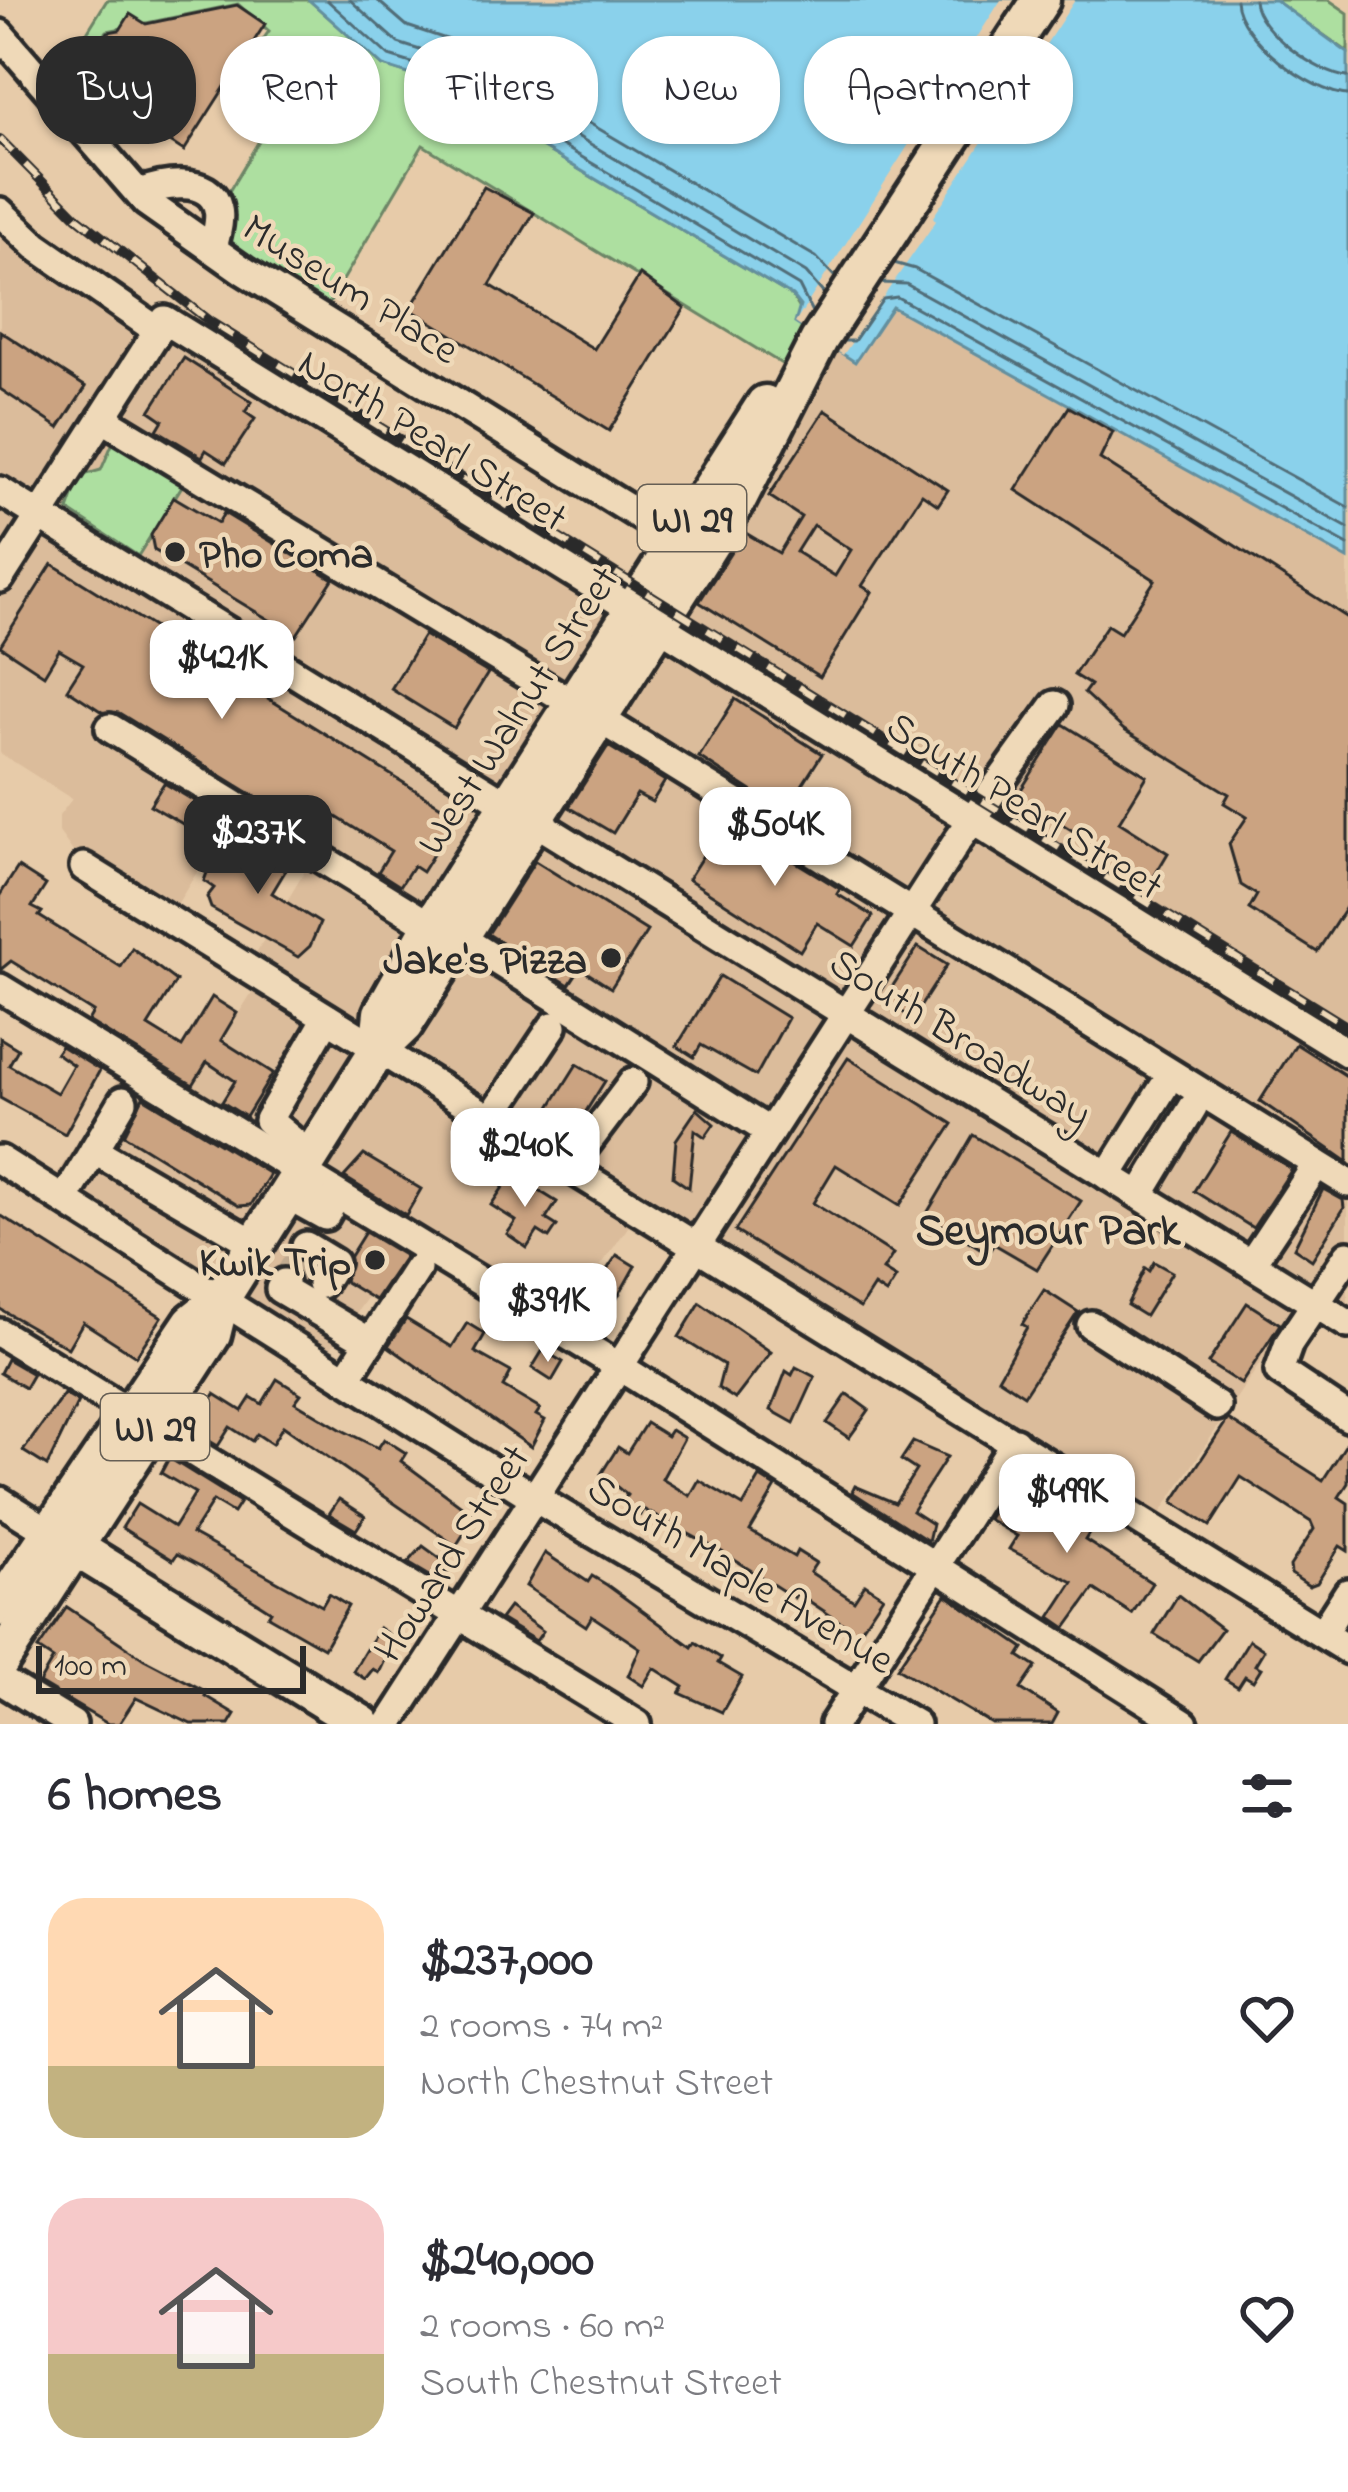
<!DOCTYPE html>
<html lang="en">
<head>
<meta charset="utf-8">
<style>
  :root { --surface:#fff; --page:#f2f2f3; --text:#2b2b33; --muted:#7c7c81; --accent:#2b2b2b }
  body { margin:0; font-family:"Indie Flower",sans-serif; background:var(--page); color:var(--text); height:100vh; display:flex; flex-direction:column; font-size:45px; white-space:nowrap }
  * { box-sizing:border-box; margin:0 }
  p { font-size:39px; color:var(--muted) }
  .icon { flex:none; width:66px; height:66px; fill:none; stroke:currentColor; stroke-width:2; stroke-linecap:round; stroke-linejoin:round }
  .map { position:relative; height:1724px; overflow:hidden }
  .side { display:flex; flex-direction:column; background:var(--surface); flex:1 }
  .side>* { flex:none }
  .banner { position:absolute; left:36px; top:36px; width:1278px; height:108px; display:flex; gap:24px }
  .scale { position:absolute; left:36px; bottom:30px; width:270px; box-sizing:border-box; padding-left:12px; border:6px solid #2b2b2b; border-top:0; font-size:33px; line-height:42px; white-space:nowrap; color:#2b2b2b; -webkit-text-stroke:9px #efd9b8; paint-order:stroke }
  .price { position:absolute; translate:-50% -102px; padding:0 27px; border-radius:24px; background:#fff; color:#222; font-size:39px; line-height:78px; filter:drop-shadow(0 3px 6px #0008) }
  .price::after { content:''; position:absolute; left:50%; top:72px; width:36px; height:27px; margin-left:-18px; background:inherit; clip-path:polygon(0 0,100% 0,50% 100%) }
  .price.on { background:var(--accent); color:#fff }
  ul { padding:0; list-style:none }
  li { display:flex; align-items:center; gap:36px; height:300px; padding:0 48px }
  li span { display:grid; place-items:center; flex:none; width:336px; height:240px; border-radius:36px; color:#555 }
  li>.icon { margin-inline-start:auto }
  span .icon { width:144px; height:144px; fill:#fffc; stroke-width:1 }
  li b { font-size:51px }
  h2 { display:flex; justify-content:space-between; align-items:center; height:144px; padding:0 48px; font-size:51px }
  .pill { padding:0 42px; border-radius:48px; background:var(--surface); box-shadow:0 3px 9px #0004; font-size:42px; line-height:108px }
  .pill.on { background:var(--accent); color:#fff }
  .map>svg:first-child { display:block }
  .built { fill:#dbbc9b }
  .green { fill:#addfa0; stroke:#6c8566; stroke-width:3 }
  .water { fill:#8ad1eb; stroke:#648f9e; stroke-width:3 }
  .pier { fill:#e7cba9 }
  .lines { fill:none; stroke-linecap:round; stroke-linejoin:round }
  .shore { stroke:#516d78; stroke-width:3 }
  .building { fill:#cba381; stroke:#2b2b2b; stroke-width:3; fill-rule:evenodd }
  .minor-tunnel { stroke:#c1ab90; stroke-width:27; stroke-dasharray:27 14; stroke-linecap:butt }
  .minor-casing { stroke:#2b2b2b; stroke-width:36 }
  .major-casing { stroke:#2b2b2b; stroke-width:45 }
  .minor { stroke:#efd9b8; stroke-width:27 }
  .major { stroke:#efd9b8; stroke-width:36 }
  .rail-casing { stroke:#2b2b2b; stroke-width:10 }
  .rail { stroke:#efd9b8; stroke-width:6; stroke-dasharray:18; stroke-linecap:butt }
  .poi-dot { fill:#2b2b2b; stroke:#efd9b8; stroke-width:4.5 }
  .labels { text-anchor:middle; stroke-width:9; stroke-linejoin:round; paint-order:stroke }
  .shield { fill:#efd9b8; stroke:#665f55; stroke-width:3 }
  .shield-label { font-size:39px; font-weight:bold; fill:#2b2b2b }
  .street-label { font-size:42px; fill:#2b2b2b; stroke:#efd9b8 }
  .poi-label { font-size:42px; font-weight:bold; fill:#2b2b2b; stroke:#efd9b8; text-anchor:end }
  .neighbourhood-label { font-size:45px; font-weight:bold; fill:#2b2b2b; stroke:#efd9b8 }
</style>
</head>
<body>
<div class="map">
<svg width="1348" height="1724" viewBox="0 0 1348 1724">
  <rect width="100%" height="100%" fill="#e7cba9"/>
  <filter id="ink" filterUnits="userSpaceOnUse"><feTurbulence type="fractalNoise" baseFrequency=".00833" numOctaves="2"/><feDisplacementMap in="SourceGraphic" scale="24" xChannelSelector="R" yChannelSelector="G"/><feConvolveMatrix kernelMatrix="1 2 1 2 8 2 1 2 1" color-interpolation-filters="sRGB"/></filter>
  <g filter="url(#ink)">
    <!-- built -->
    <polygon class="built" points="0,212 45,252 659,626 819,340 855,361 891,307 1348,559 1348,1324 1304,1297 1152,1526 640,1210 557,1328 410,1238 321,1362 47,1189 127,1065 185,1099 261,978 247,968 315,854 236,809 168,919 84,867 59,832 59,816 72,799 0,753"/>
    <!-- green -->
    <g class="green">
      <polygon points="107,0 309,0 383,66 491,100 540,146 792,296 819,340 798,374 423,145 320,319 200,240 272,119 227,91 269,31 238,4 107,31 91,58 97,63 82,89 63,71"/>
      <polygon points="1274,0 1329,0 1348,13 1348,52"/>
      <polygon points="114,440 187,478 138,556 68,510 80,476 101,470"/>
    </g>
    <!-- water -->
    <polygon class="water" points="309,0 1275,0 1348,53 1348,559 892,307 855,362 795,323 800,306 792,296 540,146 491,100 383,66"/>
    <!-- pier -->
    <polygon class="pier" points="1001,0 1075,0 933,217 936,221 843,355 795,323"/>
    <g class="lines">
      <!-- shore -->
      <g class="shore">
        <polyline points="327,0 389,56 498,90 548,137 799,286 812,312"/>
        <polyline points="350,0 398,43 505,77 557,124 806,273 824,294"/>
        <polyline points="377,0 407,26 515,62 567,110 816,257 835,277"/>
        <path d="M1236 0C1238 38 1311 93 1348 95"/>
        <path d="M1254 0C1256 30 1319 75 1348 77"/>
        <polyline points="894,263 915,269 1348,507"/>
        <polyline points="881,283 906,284 1348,528"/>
        <polyline points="844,341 854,341 883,299 897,297 1348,545"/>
      </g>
    </g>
    <!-- building -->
    <g class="building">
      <polygon points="237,5 265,24 184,151 84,86 99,62 92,58 108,32 120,30 130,14 146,24"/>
      <polygon points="484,187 534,213 490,285 594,349 640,275 685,308 609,431 410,309"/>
      <polygon points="0,331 86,387 59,428 0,389"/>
      <polygon points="184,358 252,402 245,412 255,419 226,463 206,450 202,457 157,430 163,420 150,411"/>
      <polygon points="1069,407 1113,432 1100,459 1348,618 1348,904 1317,952 1249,909 1257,895 1241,885 1229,844 1247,817 1224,803 1229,794 1124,730 1084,693 1090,685 1074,675 1107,625 1120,633 1155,580 1016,490"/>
      <path d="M825 410 948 490 938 505 922 494 862 586 872 592 820 677 699 602 744 532 779 553 801 517 769 496ZM813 525 851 550 835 576 796 552Z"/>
      <polygon points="174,497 218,523 224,513 333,579 296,636 154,550 151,535"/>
      <polygon points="52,564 457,816 422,872 413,866 400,886 378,872 391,851 330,813 316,834 119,713 102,712 67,689 83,664 59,650 44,675 0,646"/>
      <polygon points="424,635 488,673 454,728 391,689"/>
      <polygon points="735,699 822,754 797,793 828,812 815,832 699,757"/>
      <polygon points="1063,724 1147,776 1119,822 1168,853 1152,880 1017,796"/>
      <polygon points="608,746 665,781 652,802 637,794 613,833 569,807"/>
      <polygon points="164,783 201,805 188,827 150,805"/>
      <polygon points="726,819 840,889 837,894 873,916 854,946 817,923 800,951 688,879"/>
      <polygon points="228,843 250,857 259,843 290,863 272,893 320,923 310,946 298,957 211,908 207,897 214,888 204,881 214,853"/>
      <polygon points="535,861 647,931 611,988 580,968 569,985 488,934"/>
      <polygon points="18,867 46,885 32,907 42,912 39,916 121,967 132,948 176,981 148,1026 182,1047 212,997 237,1013 221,1040 273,1073 246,1117 222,1102 235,1081 207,1062 193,1085 88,1021 93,1012 11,961 0,970 0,895"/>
      <polygon points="918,947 947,965 913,1018 883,1001"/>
      <polygon points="720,976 788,1018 756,1076 701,1045 694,1057 677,1046"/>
      <polygon points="0,1038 18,1049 9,1065 57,1093 73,1065 56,1053 61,1046 100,1070 65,1134 0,1098"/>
      <polygon points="1296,1044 1348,1077 1348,1162 1260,1101"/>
      <polygon points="848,1058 953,1124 900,1205 836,1165 813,1203 893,1254 883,1270 896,1278 886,1294 874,1286 860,1308 735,1231"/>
      <polygon points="577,1064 605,1081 573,1132 545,1115"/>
      <polygon points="143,1097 270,1174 251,1205 239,1206 124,1135"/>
      <polygon points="697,1109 714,1124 705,1137 695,1130 689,1188 673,1177 676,1140"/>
      <polygon points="1231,1132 1292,1169 1253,1228 1194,1191"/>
      <polygon points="973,1135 1081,1201 1037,1269 994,1244 988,1253 926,1215"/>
      <polygon points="364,1155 421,1189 406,1215 344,1177"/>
      <polygon points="512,1174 557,1202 546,1219 557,1226 549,1238 538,1231 527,1248 507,1234 516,1221 491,1205"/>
      <polygon points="1323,1189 1343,1200 1344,1208 1312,1260 1294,1248"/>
      <polygon points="0,1215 162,1317 136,1356 83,1322 68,1348 0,1309"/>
      <polygon points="365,1232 405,1256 375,1300 344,1281 350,1256"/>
      <polygon points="617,1255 635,1266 607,1316 615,1321 604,1336 574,1318"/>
      <polygon points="1154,1262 1172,1272 1145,1316 1127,1305 1145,1268 1149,1271"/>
      <polygon points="1044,1290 1078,1312 1024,1395 998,1378 1027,1327 1022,1324"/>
      <polygon points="700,1303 771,1352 735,1399 718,1388 724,1365 679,1337"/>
      <polygon points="1247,1303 1280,1324 1241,1384 1208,1363"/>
      <polygon points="406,1319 452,1347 467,1323 485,1334 475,1352 511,1372 503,1387 540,1409 536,1415 545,1420 531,1447 388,1346"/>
      <polygon points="543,1350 563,1362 552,1381 532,1368"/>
      <polygon points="7,1359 33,1374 25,1388 0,1373"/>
      <polygon points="796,1367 815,1377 794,1423 771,1410 786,1371 792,1375"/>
      <polygon points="277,1379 301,1394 295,1402 342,1430 378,1448 384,1439 406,1453 401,1461 475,1516 456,1546 283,1426 272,1444 257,1434 252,1441 230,1427 218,1446 191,1430 215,1394 242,1411 251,1397 262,1404"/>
      <polygon points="64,1394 78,1402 47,1466 23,1451"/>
      <polygon points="847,1394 869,1410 849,1438 827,1423"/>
      <polygon points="1228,1419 1323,1480 1348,1441 1348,1483 1339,1497 1348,1503 1348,1551 1340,1546 1317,1583 1309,1586 1291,1574 1290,1566 1314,1529 1311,1522 1241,1477 1210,1526 1173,1502"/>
      <polygon points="646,1423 667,1436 671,1430 684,1438 662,1479 690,1496 699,1480 743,1506 760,1477 776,1487 750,1531 794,1557 797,1551 816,1563 810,1572 854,1601 865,1584 883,1596 858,1634 797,1593 794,1598 722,1552 643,1509 640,1515 622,1503 627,1495 601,1474 618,1447 627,1453"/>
      <polygon points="913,1442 947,1457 912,1511 932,1524 928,1541 852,1492 855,1486 895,1503 916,1470 901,1460"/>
      <polygon points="169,1458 240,1502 233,1513 213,1501 192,1534 322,1606 329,1594 348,1606 324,1648 268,1616 271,1611 202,1567 177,1554 173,1560 122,1528 137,1504 174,1527 195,1493 161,1473"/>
      <polygon points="1013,1478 1028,1487 1021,1499 1066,1527 1070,1520 1090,1532 1085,1540 1152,1583 1132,1614 1094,1589 1066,1628 1050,1617 1073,1582 1009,1549 1017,1536 988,1519"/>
      <polygon points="339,1499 365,1516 356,1530 329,1514"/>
      <polygon points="423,1546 445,1562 440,1569 451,1577 445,1585 408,1563"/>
      <polygon points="545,1553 588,1582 592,1576 607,1585 692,1647 695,1642 721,1658 718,1663 742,1677 722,1712 680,1693 684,1687 654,1668 643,1686 628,1676 640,1648 592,1616 586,1626 526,1586"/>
      <polygon points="946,1595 1024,1648 1019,1656 1036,1667 1021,1689 1058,1713 1052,1724 992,1724 897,1668"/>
      <polygon points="1178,1595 1222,1629 1198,1661 1154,1634"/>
      <polygon points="67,1607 144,1659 207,1692 205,1696 235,1714 229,1724 191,1724 136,1698 119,1724 108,1724 39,1683 53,1659 38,1649"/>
      <polygon points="509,1607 543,1631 536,1641 500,1619"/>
      <polygon points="379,1628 395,1639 379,1673 373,1669 365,1679 353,1671"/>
      <polygon points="1249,1640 1264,1650 1255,1665 1261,1668 1253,1681 1245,1676 1238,1687 1225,1679"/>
    </g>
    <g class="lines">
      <!-- minor-tunnel -->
      <polyline class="minor-tunnel" points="284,1283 302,1253"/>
      <defs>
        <g id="minor">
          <polyline points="0,34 146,202 244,271 695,550"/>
          <path d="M139 193C160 185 211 174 218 209 221 221 215 238 213 249"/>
          <polyline points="0,212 36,246 158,331"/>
          <polyline points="102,418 572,703"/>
          <polyline points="0,491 1348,1324"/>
          <polyline points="0,578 165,320 1348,1053"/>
          <polyline points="598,718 1348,1183"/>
          <polyline points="110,728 431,926"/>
          <polyline points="84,867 1348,1650"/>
          <polyline points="459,937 770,1132"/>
          <polyline points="0,988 620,1367 1184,1724"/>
          <polyline points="491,1119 553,1026"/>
          <polyline points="94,1150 123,1101"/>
          <polyline points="313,1158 268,1120 327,1018"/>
          <polyline points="0,1160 535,1498 915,1724"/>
          <polyline points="569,1167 633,1082"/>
          <polyline points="1108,1176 1163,1088"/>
          <polyline points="1140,1195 1193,1107"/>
          <polyline points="289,1196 325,1216 337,1195"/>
          <polyline points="64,1200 94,1150 257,1245"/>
          <polyline points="306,1246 334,1263 321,1284"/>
          <polyline points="1348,1255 1289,1343 1279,1371 1348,1417"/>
          <polyline points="1251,1264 1317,1164"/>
          <polyline points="284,1283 280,1289 370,1342"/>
          <polyline points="1091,1325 1217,1406"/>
          <polyline points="0,1333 128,1412"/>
          <polyline points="346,1379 417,1269"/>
          <polyline points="154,1428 637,1724"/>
          <polyline points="0,1501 51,1533"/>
          <polyline points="1323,1632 1348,1593"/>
          <polyline points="0,1680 72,1724"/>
          <polyline points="389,1724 958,840 1055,705"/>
          <polyline points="834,1724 1015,1442"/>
        </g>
        <g id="major">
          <polyline points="378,1049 382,1013 431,926 765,404"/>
          <polyline points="58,1537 362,1724"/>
          <polyline points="0,1607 192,1322 221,1299 378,1050 404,1025 737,501 819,340 1041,0"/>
          <polyline points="0,1662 212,1335 220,1303"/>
        </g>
      </defs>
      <!-- minor casing -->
      <use href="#minor" class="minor-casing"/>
      <!-- major casing -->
      <use href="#major" class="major-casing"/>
      <!-- minor -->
      <use href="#minor" class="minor"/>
      <!-- major -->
      <use href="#major" class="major"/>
      <defs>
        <polyline id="rail" points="0,139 77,217 209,321 1348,1027"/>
      </defs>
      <!-- rail casing -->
      <use href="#rail" class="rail-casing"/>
      <!-- rail -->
      <use href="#rail" class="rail"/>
    </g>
  </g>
  <!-- markers -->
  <g class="poi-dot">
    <circle cx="175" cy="552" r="12"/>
    <circle cx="611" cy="958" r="12"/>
    <circle cx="375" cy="1260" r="12"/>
  </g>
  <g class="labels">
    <!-- shield labels -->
    <g class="shield">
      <rect x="638" y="485" width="108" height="66" rx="9"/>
      <rect x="101" y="1394" width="108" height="66" rx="9"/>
    </g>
    <g class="shield-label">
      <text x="692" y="532">WI 29</text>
      <text x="155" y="1441">WI 29</text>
    </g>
    <!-- street labels -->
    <g class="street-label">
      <text transform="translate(352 287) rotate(32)" y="15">Museum Place</text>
      <text transform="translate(434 438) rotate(32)" y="15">North Pearl Street</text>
      <text transform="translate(516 709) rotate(-57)" y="15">West Walnut Street</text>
      <text transform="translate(1026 804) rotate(32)" y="15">South Pearl Street</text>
      <text transform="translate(962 1036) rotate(32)" y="15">South Broadway</text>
      <text transform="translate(450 1552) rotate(-57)" y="15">Howard Street</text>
      <text transform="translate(742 1572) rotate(31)" y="15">South Maple Avenue</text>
    </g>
    <!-- poi labels -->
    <g class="poi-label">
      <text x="199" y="567" text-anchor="start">Pho Coma</text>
      <text x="587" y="973">Jake's Pizza</text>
      <text x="351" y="1275">Kwik Trip</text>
    </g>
    <!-- neighbourhood labels -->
    <g class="neighbourhood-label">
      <text x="1048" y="1244">Seymour Park</text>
    </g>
  </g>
</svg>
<div class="scale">100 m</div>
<b class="price" style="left:222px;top:722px">$421K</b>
<b class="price" style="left:775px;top:889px">$504K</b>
<b class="price on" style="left:258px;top:897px">$237K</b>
<b class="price" style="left:525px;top:1210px">$240K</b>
<b class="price" style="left:548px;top:1365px">$391K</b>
<b class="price" style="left:1067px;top:1556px">$499K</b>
<div class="banner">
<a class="pill on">Buy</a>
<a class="pill">Rent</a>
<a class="pill">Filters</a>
<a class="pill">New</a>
<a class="pill">Apartment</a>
</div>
</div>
<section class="side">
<h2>6 homes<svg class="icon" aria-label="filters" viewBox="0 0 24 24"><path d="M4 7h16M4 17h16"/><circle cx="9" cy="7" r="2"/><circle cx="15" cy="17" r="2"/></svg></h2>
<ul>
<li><span style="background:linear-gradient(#ffd9b3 70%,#c2b280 0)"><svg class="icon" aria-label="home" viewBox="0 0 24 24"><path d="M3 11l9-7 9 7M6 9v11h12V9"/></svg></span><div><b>$237,000</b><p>2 rooms · 74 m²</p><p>North Chestnut Street</p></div><svg class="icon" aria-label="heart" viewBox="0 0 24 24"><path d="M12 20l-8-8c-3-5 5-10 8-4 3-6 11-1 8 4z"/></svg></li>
<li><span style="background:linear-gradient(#f6c9c9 65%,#c2b280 0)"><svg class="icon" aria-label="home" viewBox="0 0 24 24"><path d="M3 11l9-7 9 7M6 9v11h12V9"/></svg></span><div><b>$240,000</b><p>2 rooms · 60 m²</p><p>South Chestnut Street</p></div><svg class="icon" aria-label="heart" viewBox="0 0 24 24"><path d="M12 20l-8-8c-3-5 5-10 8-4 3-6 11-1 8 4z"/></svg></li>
</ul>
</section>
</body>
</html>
